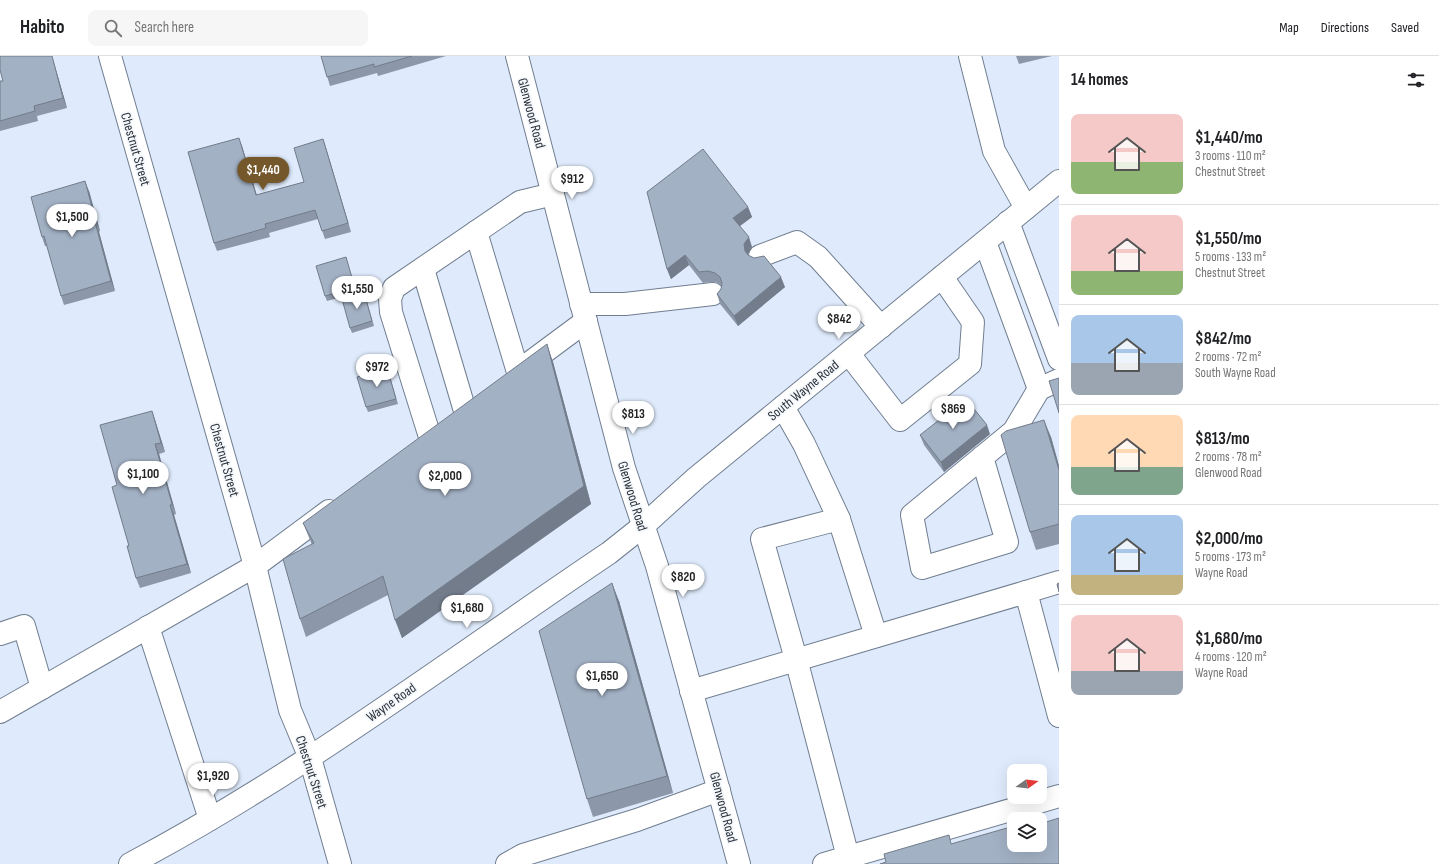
<!DOCTYPE html>
<html lang="en">
<head>
<meta charset="utf-8">
<style>
  :root { --surface:#fff; --page:#f6f6f6; --text:#202124; --muted:#757577; --line:#e0e0e0; --accent:#74572b }
  body { margin:0; font-family:"Sofia Sans Condensed",sans-serif; background:var(--page); color:var(--text); height:100vh; display:flex; flex-direction:column; font-size:15px; white-space:nowrap }
  * { box-sizing:border-box; margin:0 }
  p { font-size:13px; color:var(--muted) }
  .icon { flex:none; width:22px; height:22px; fill:none; stroke:currentColor; stroke-width:2; stroke-linecap:round; stroke-linejoin:round }
  .map { position:relative; flex:1; overflow:hidden }
  .drawer { display:flex; flex-direction:column; background:var(--surface); width:380px }
  .drawer>* { flex:none }
  .needle { width:26px; rotate:76deg }
  .fabs { position:absolute; left:1007px; top:708px; display:grid; gap:8px }
  .fabs a { display:grid; place-items:center; width:40px; height:40px; border-radius:8px; background:var(--surface); box-shadow:0 4px 16px #0002; font-size:20px }
  .price { position:absolute; translate:-50% -34px; padding:0 9px; border-radius:14px; background:#fff; color:#222; font-size:13px; line-height:26px; filter:drop-shadow(0 1px 2px #0008) }
  .price::after { content:''; position:absolute; left:50%; top:24px; width:12px; height:9px; margin-left:-6px; background:inherit; clip-path:polygon(0 0,100% 0,50% 100%) }
  .price.selected { background:var(--accent); color:#fff }
  ul { padding:0; list-style:none }
  li { display:flex; align-items:center; gap:12px; height:100px; padding:0 12px }
  li+li { border-top:1px solid var(--line) }
  li span { display:grid; place-items:center; flex:none; width:112px; height:80px; border-radius:8px; color:#555 }
  li>.icon { margin-inline-start:auto }
  span .icon { width:48px; height:48px; fill:#fffc; stroke-width:1 }
  li b { font-size:17px }
  h2 { display:flex; justify-content:space-between; align-items:center; height:48px; padding:0 12px; font-size:17px }
  header { display:flex; align-items:center; gap:24px; box-sizing:border-box; height:56px; padding:0 20px; background:var(--surface); border-bottom:1px solid var(--line) }
  header strong { font-size:19px }
  nav { display:flex; gap:22px; margin-inline-start:auto; font-size:14px }
  .search { width:280px; height:36px; background:var(--page); display:flex; align-items:center; gap:10px; box-sizing:border-box; padding:0 14px; border-radius:8px; color:var(--muted); font-size:15px }
  main { display:flex; flex:1; min-height:0 }
  .map>svg:first-child { display:block }
  .lines { fill:none; stroke-linecap:round; stroke-linejoin:round }
  .minor-casing { stroke:#707e90; stroke-width:24 }
  .major-casing { stroke:#707e90; stroke-width:24 }
  .minor { stroke:#fff; stroke-width:22 }
  .major { stroke:#fff; stroke-width:22 }
  .wall { fill:#8c98a9 }
  .shaded-wall { fill:#727c8a }
  .building { fill:#a3b1c5; stroke:#727c8a }
  .labels { text-anchor:middle; stroke-width:3.5; stroke-linejoin:round; paint-order:stroke }
  .street-label { font-size:14px; fill:#2b3139; stroke:#f4f7fb }
</style>
</head>
<body>
<header>
<strong>Habito</strong>
<div class="search"><svg class="icon" aria-label="search" viewBox="0 0 24 24"><circle cx="10" cy="10" r="6"/><path d="M15 15l6 6"/></svg>Search here</div>
<nav><a>Map</a><a>Directions</a><a>Saved</a></nav>
</header>
<main>
<div class="map">
<svg width="1059" height="808" viewBox="0 0 1059 808">
  <rect width="100%" height="100%" fill="#dfebfc"/>
  <g class="lines">
    <defs>
      <g id="minor">
        <polyline points="110,0 255,510 290,654 310,702 340,808"/>
        <polyline points="517,0 624,412 657,510 739,808"/>
        <polyline points="970,0 994,95 1026,152"/>
        <polyline points="1008,166 1059,303"/>
        <polyline points="476,176 518,316"/>
        <polyline points="985,186 1039,333 1059,324"/>
        <polyline points="760,200 797,186 818,201 881,271"/>
        <polyline points="423,213 465,355"/>
        <polyline points="581,248 625,248 713,238"/>
        <polyline points="849,298 900,364 970,308 973,266 942,221"/>
        <polyline points="524,311 586,265"/>
        <polyline points="783,351 804,388 839,463 762,483 796,603 848,801 824,808"/>
        <polyline points="430,381 391,256 390,243 394,232 520,146 553,138"/>
        <polyline points="982,401 1007,486 922,512 912,459 1014,375 1039,333"/>
        <polyline points="839,463 876,580"/>
        <polyline points="1026,536 1059,526"/>
        <polyline points="148,571 210,763"/>
        <polyline points="0,578 24,570 42,632"/>
        <polyline points="691,635 1026,536 1059,660"/>
        <polyline points="0,656 255,510 329,455"/>
        <polyline points="848,801 1059,740"/>
        <polyline points="507,808 523,799 637,764 719,734"/>
      </g>
      <path id="major" d="M130 808C299 719 451 603 609 497L643 470 696 422 1059 125"/>
    </defs>
    <!-- minor casing -->
    <use href="#minor" class="minor-casing"/>
    <!-- major casing -->
    <use href="#major" class="major-casing"/>
    <!-- minor -->
    <use href="#minor" class="minor"/>
    <!-- major -->
    <use href="#major" class="major"/>
  </g>
  <!-- wall -->
  <g class="wall">
    <polygon points="0,0 52,0 67,52 37,60 38,65 0,75 0,25 3,25"/>
    <polygon points="321,0 446,0 378,20 377,17 330,30"/>
    <polygon points="1016,0 1052,0 1019,8"/>
    <polygon points="323,83 326,92 351,176 325,183 318,163 269,177 270,181 217,195 214,187 242,90 257,139 304,126"/>
    <polygon points="89,135 100,175 99,176 115,235 64,249 61,240 47,190 45,190 42,181"/>
    <polygon points="748,151 752,161 740,170 752,191 748,198 748,199 785,231 738,270 720,248 717,238 721,233 721,229 718,227 712,226 703,227 689,209 671,223 667,213"/>
    <polygon points="346,201 356,237 327,245 325,240"/>
    <polygon points="364,236 374,270 352,277 350,272"/>
    <polygon points="553,306 591,448 402,582 388,539 306,581 300,563 312,489 303,467"/>
    <polygon points="389,317 398,348 368,356 366,351"/>
    <polygon points="152,355 155,364 165,396 159,398 176,458 174,459 191,517 140,532 136,522 117,429"/>
    <polygon points="990,378 944,416 924,389 920,379"/>
    <polygon points="1051,381 1059,410 1059,488 1036,494 1030,476"/>
    <polygon points="619,545 673,737 593,761 587,743"/>
  </g>
  <!-- shaded-wall -->
  <g class="shaded-wall">
    <polygon points="52,0 67,52 63,42"/>
    <polygon points="239,82 242,90 259,148 256,139"/>
    <polygon points="323,83 326,92 351,176 348,167"/>
    <polygon points="85,125 89,135 100,175 96,166"/>
    <polygon points="748,151 752,161 737,172 733,162"/>
    <polygon points="95,166 99,176 115,235 111,225"/>
    <polygon points="749,181 752,191 748,198 748,205 745,195 744,188"/>
    <polygon points="685,199 689,209 671,223 667,213"/>
    <polygon points="781,221 785,231 738,270 734,260"/>
    <polygon points="547,288 553,306 591,448 402,582 395,564"/>
    <polygon points="152,355 155,364 165,396 161,387"/>
    <polygon points="1044,364 1051,381 1059,410 1059,414"/>
    <polygon points="987,369 990,378 944,416 941,406"/>
    <polygon points="155,388 159,398 176,458 172,448"/>
    <polygon points="170,449 174,459 191,517 187,508"/>
    <polygon points="612,527 619,545 673,737 667,720"/>
  </g>
  <!-- building -->
  <g class="building">
    <polygon points="0,0 52,0 63,42 34,50 35,55 0,65 0,25 3,25 0,14"/>
    <polygon points="321,0 412,0 374,11 374,8 327,21"/>
    <polygon points="239,82 256,139 304,126 294,92 323,83 348,167 322,175 315,154 265,168 266,172 214,187 188,96"/>
    <polygon points="703,93 748,151 733,162 749,181 744,188 745,195 748,199 754,202 764,200 781,221 734,260 717,238 721,233 722,227 720,221 715,217 708,215 699,216 685,199 667,213 647,136"/>
    <polygon points="85,125 96,166 95,166 111,225 61,240 44,180 42,181 31,141"/>
    <polygon points="346,201 355,232 325,240 316,210"/>
    <polygon points="364,236 372,265 350,272 342,243"/>
    <polygon points="547,288 584,430 395,564 383,520 300,563 283,503 314,487 303,467"/>
    <polygon points="387,312 396,343 366,351 357,321"/>
    <polygon points="1059,322 1059,357 1049,325"/>
    <polygon points="966,343 987,369 941,406 920,379"/>
    <polygon points="152,355 161,387 155,388 172,448 170,449 187,508 136,522 127,490 129,490 112,431 117,429 100,369"/>
    <polygon points="1044,364 1059,414 1059,468 1030,476 1001,379 1006,375"/>
    <polygon points="612,527 667,720 587,743 539,575"/>
    <polygon points="1059,527 1059,536 1057,528"/>
    <polygon points="1059,762 1059,808 880,808 886,806 884,798 949,779 951,788 1014,770 1014,789 1040,789 1040,768"/>
  </g>
  <g class="labels">
    <!-- street labels -->
    <g class="street-label">
      <text transform="translate(532 57) rotate(75)" y="5">Glenwood Road</text>
      <text transform="translate(136 93) rotate(74)" y="5">Chestnut Street</text>
      <text transform="translate(803 334) rotate(-39)" y="5">South Wayne Road</text>
      <text transform="translate(225 404) rotate(74)" y="5">Chestnut Street</text>
      <text transform="translate(633 440) rotate(73)" y="5">Glenwood Road</text>
      <text transform="translate(391 646) rotate(-35)" y="5">Wayne Road</text>
      <text transform="translate(312 716) rotate(72)" y="5">Chestnut Street</text>
      <text transform="translate(724 751) rotate(75)" y="5">Glenwood Road</text>
    </g>
  </g>
</svg>
<div class="fabs">
<a><svg class="needle" viewBox="-14 -14 28 28"><path d="M0-13l5 13h-10z" fill="#e53935"/><path d="M0 13l5-13h-10z" fill="#757577"/></svg></a>
<a><svg class="icon" aria-label="layers" viewBox="0 0 24 24"><path d="M12 4l9 5-9 5-9-5zM3 14l9 5 9-5"/></svg></a>
</div>
<b class="price selected" style="left:263px;top:135px">$1,440</b>
<b class="price" style="left:572px;top:144px">$912</b>
<b class="price" style="left:72px;top:182px">$1,500</b>
<b class="price" style="left:357px;top:254px">$1,550</b>
<b class="price" style="left:839px;top:284px">$842</b>
<b class="price" style="left:377px;top:332px">$972</b>
<b class="price" style="left:953px;top:374px">$869</b>
<b class="price" style="left:633px;top:379px">$813</b>
<b class="price" style="left:143px;top:439px">$1,100</b>
<b class="price" style="left:445px;top:441px">$2,000</b>
<b class="price" style="left:683px;top:542px">$820</b>
<b class="price" style="left:467px;top:573px">$1,680</b>
<b class="price" style="left:602px;top:641px">$1,650</b>
<b class="price" style="left:213px;top:741px">$1,920</b>
</div>
<section class="drawer">
<h2>14 homes<svg class="icon" aria-label="filters" viewBox="0 0 24 24"><path d="M4 7h16M4 17h16"/><circle cx="9" cy="7" r="2"/><circle cx="15" cy="17" r="2"/></svg></h2>
<ul>
<li><span style="background:linear-gradient(#f6c9c9 60%,#8fb573 0)"><svg class="icon" aria-label="home" viewBox="0 0 24 24"><path d="M3 11l9-7 9 7M6 9v11h12V9"/></svg></span><div><b>$1,440/mo</b><p>3 rooms · 110 m²</p><p>Chestnut Street</p></div></li>
<li><span style="background:linear-gradient(#f6c9c9 70%,#8fb573 0)"><svg class="icon" aria-label="home" viewBox="0 0 24 24"><path d="M3 11l9-7 9 7M6 9v11h12V9"/></svg></span><div><b>$1,550/mo</b><p>5 rooms · 133 m²</p><p>Chestnut Street</p></div></li>
<li><span style="background:linear-gradient(#a9c7e8 60%,#9aa5b1 0)"><svg class="icon" aria-label="home" viewBox="0 0 24 24"><path d="M3 11l9-7 9 7M6 9v11h12V9"/></svg></span><div><b>$842/mo</b><p>2 rooms · 72 m²</p><p>South Wayne Road</p></div></li>
<li><span style="background:linear-gradient(#ffd9b3 65%,#7fa58c 0)"><svg class="icon" aria-label="home" viewBox="0 0 24 24"><path d="M3 11l9-7 9 7M6 9v11h12V9"/></svg></span><div><b>$813/mo</b><p>2 rooms · 78 m²</p><p>Glenwood Road</p></div></li>
<li><span style="background:linear-gradient(#a9c7e8 75%,#c2b280 0)"><svg class="icon" aria-label="home" viewBox="0 0 24 24"><path d="M3 11l9-7 9 7M6 9v11h12V9"/></svg></span><div><b>$2,000/mo</b><p>5 rooms · 173 m²</p><p>Wayne Road</p></div></li>
<li><span style="background:linear-gradient(#f6c9c9 70%,#9aa5b1 0)"><svg class="icon" aria-label="home" viewBox="0 0 24 24"><path d="M3 11l9-7 9 7M6 9v11h12V9"/></svg></span><div><b>$1,680/mo</b><p>4 rooms · 120 m²</p><p>Wayne Road</p></div></li>
</ul>
</section>
</main>
</body>
</html>
